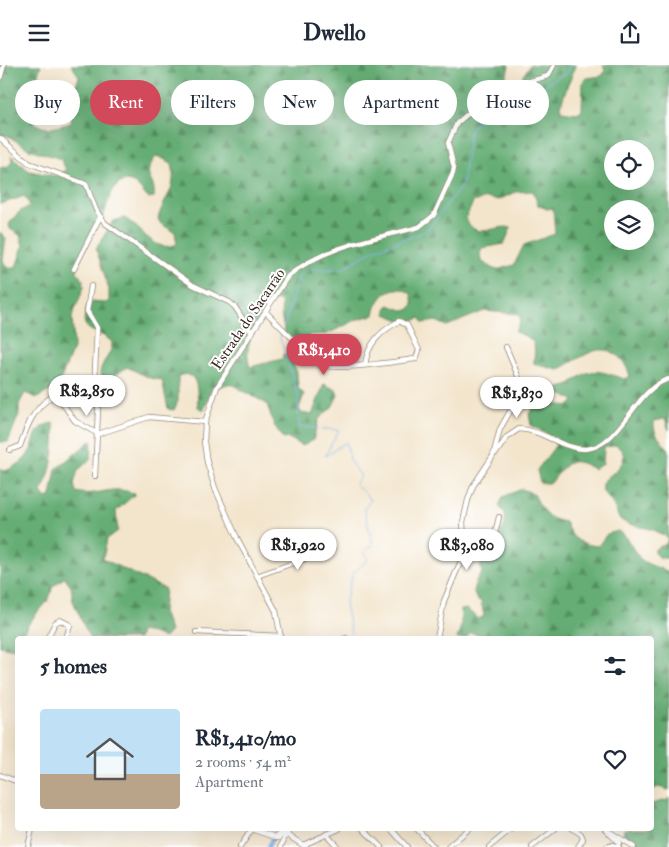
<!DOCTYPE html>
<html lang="en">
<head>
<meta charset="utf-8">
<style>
  :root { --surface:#fff; --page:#f6f6f7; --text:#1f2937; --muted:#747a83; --accent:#d1495b }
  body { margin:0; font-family:"IM FELL Double Pica",serif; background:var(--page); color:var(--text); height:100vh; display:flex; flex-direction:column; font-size:19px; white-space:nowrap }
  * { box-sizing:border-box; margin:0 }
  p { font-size:16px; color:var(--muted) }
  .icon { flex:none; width:28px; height:28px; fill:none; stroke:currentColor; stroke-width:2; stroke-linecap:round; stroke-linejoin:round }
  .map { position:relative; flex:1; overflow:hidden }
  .panel { position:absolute; left:15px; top:571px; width:639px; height:195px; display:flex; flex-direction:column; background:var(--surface); border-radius:5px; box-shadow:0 5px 20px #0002 }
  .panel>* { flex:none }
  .hud { position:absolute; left:15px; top:15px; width:640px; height:45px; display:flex; gap:10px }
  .buttons { position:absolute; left:604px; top:75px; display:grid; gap:10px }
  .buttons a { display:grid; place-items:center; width:50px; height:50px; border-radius:50%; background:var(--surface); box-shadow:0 5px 20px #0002; font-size:25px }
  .price { position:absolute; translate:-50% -42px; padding:0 11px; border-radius:18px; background:#fff; color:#222; font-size:16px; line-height:32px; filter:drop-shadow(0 1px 2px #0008) }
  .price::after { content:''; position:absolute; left:50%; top:30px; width:15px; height:11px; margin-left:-8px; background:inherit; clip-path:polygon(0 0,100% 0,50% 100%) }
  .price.current { background:var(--accent); color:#fff }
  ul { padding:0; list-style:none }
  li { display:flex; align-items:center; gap:15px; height:125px; padding:0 25px }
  li span { display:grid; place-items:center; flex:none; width:140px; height:100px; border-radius:5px; color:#555 }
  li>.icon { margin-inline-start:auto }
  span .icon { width:60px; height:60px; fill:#fffc; stroke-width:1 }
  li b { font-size:21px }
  h2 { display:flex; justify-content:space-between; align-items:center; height:60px; padding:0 25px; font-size:21px }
  .chip { padding:0 18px; border-radius:22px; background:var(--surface); box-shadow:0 5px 20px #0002; font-size:18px; line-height:45px }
  .chip.current { background:var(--accent); color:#fff }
  header { display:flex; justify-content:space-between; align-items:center; height:65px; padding:0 25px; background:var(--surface); font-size:22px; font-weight:800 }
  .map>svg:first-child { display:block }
  .forest { fill:url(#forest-firs); stroke:#506c49; fill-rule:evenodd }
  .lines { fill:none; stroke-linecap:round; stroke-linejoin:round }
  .stream { stroke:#81b3ed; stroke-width:1 }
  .canal { stroke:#81b3ed; stroke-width:4 }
  .minor-casing { stroke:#978875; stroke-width:6 }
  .minor { stroke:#fff; stroke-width:4.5 }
  .labels { text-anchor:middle; stroke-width:4; stroke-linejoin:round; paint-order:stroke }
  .street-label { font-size:15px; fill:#3b2a1e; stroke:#fff }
</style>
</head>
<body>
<header><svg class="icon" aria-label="menu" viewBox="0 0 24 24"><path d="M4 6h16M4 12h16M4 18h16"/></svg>Dwello<svg class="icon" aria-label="share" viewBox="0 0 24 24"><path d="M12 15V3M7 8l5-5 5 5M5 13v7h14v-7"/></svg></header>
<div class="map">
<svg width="669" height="782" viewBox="0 0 669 782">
  <defs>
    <pattern id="forest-firs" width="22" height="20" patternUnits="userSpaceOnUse" patternTransform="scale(1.25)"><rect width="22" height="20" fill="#65ad74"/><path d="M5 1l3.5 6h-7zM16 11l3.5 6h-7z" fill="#548d5f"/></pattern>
  </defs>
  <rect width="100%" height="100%" fill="#fff"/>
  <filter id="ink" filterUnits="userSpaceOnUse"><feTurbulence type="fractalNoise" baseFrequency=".02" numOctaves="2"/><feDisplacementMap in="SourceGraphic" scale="10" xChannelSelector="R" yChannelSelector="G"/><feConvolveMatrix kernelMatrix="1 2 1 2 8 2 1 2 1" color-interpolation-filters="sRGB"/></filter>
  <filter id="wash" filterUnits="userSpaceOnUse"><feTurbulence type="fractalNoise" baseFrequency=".0096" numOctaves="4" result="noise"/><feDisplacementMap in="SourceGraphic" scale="20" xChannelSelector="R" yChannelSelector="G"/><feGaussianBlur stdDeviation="1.12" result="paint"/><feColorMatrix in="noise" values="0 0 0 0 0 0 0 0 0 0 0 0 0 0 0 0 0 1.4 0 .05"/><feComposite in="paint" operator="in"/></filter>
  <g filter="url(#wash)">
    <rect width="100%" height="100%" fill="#f3e5cc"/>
    <!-- forest -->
    <g class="forest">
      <path d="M0 0H41C36 17 17 61 48 63 55 63 64 60 71 58 73 50 68 42 69 33 70 24 78 20 79 11L71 0H509L504 23 508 28 514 25 530 0H575C573 12 559 36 561 46L577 48 582 45 583 17 586 13 602 11 605 6 603 0H669V365L665 354 654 356C653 369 661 376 669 384L667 424 669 493H659L655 489V484L666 479 668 473C663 470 657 466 651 464 643 462 632 461 624 457 616 453 617 445 612 438 608 431 601 428 602 419 603 412 639 397 616 380L604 383 603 399 594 404C569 390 567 397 551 418H540L537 405 556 380 550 371 531 360 529 349 538 336C546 337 565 342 571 340L574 335 560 329 559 323C570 321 574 315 583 310 596 302 611 310 624 314L630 311C626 297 615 283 598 285 589 286 568 300 558 305L534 299C535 276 537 275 515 267L521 255 518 249 484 246 447 261 436 256 423 258 421 253 406 258 386 249V244L389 240 405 246 410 244 413 239 411 229C393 215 377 232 374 250L358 254 327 269 308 270V273H286L281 250 282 239 278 235 272 237C260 257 241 278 250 302L282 294 283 289 290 291 297 307 298 323 304 329 299 343 301 348 312 350 324 319 336 325 338 330 332 342 319 354 313 375 303 381 289 373 284 374 274 360 267 339 233 320 227 319 216 323 212 322 204 345 198 342C197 327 199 303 178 311V336L174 345 168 344 162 315 150 313 127 302 106 317 100 308C101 296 113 289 112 277 98 263 75 270 88 240L93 237 106 238 109 235V224L96 184 113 156 124 153C141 161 154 190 177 179L175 167 161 159 158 154C165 128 177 128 172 98L157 91C138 112 157 113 154 132L148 133C143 128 137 118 131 117 112 111 106 143 103 155L92 163C92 179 78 190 77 207L83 215 84 222 72 252 74 281 58 321 37 333 25 328 19 339V349L8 377H0V167L6 173 3 195 5 200 10 203 16 202 23 181 20 170 10 164 9 159 20 146 30 141 25 131 0 139V103L8 101 12 97 11 90 29 106 56 111 66 105 61 94 29 84 10 72 5 70 0 72ZM612 84H645V116H612ZM533 126 538 140 547 144 553 143 555 169 524 180 514 200 496 205 481 196 480 188 482 183 504 179 511 163C496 158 475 178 466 153L473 137 487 133 499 135 515 127ZM612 144H645V176H612Z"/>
      <path d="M54 358C55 381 54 405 41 426L45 434 51 431 56 404 92 375 91 394 78 405 74 419 76 427C100 433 110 418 135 429L116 446 118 466 107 474 103 494 165 524 163 547 170 566 164 573 152 568 140 566 138 574H90L73 536 71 521 65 512 52 522C51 537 41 542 33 553 28 559 24 567 20 574H18L14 584 0 581V403L5 406C15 402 25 396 30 386 37 372 34 360 54 358Z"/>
      <path d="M522 424 534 429C542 445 546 454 565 457 572 474 579 479 598 481L607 469 618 466C631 474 632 487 643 496 650 501 661 503 669 507V725L658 722 651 726V574H480L476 569 471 568 465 574H457L461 561V545L466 544 479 554 484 551 481 536 477 535C471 523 474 519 482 508L478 483 490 482 495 479 505 460V448L499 441 503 432Z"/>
      <polygon points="669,733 669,782 643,782 623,768 624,764 651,764 651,739 667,735"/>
    </g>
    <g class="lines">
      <!-- stream -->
      <g class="stream">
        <polyline points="284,261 299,211 309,204 342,204 375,184 417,170 429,163 462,120 470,66 484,46 523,33 567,7 569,0"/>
        <polyline points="283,265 280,273 298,330 299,362 339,365 325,391 346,377 351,398 361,411 355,419 371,435 364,444 373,480 364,486 368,495 353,508 345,538 351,570 354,574"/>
        <polyline points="272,773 275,764"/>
      </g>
      <!-- canal -->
      <polyline class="canal" points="268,782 272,773"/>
    </g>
  </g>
  <g filter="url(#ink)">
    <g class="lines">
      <defs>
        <g id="minor">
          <polyline points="0,14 4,0"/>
          <polyline points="0,73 29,98 86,119 96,145 105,158 193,220 229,237 235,242 252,268"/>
          <polyline points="74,204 100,152"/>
          <polyline points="91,221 87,246 97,263 95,305 99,324 95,411"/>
          <path d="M266 247 292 273 311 275C314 284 310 293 320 299 333 307 398 296 416 294L419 285 407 260 399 256C380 267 368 278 365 300"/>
          <path d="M10 385 20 381C27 361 34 342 53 331L58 332 75 356 98 369 149 352 205 357"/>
          <path d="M496 388 507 372 519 364C543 365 562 384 585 384 620 383 636 322 669 314"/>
          <polyline points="466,484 470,475 494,473 499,452"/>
          <polyline points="257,511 332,484"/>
          <polyline points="196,567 281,571"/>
          <polyline points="47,574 55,558 60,555 70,560 66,574"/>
          <path d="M281 574 276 546 237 473 215 423 207 397 204 377 205 357 217 322 288 211C325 181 374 174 419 162L434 150 453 108 454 103 448 78 457 58 495 26 548 11 554 0"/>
          <polyline points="343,574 346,573"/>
          <polyline points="437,574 444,536 465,486 463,457 468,435 473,421 493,391 500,364 521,327 521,318 506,282"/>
          <polyline points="0,710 18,717"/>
          <polyline points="251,764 278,773 292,764"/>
          <polyline points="363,764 381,782"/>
          <polyline points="391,764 407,782"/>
          <polyline points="417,764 434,782"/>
          <polyline points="573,764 581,769 583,774 578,782"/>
          <polyline points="605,764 634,782"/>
          <polyline points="608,767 619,778"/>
          <polyline points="326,769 338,782"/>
          <polyline points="276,773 282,764"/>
          <polyline points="303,780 339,764"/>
          <polyline points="28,782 32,764"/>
          <polyline points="240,782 252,764"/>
          <polyline points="281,782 286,769 306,782"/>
          <polyline points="448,782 469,764"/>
          <polyline points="489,782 511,764"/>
          <polyline points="532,782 555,764"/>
          <polyline points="607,782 612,780 619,782"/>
        </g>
      </defs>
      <!-- minor casing -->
      <use href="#minor" class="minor-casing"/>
      <!-- minor -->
      <use href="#minor" class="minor"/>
    </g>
  </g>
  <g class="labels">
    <!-- street labels -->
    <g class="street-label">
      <text transform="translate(248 254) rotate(-56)" y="5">Estrada do Sacarrão</text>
    </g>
  </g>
</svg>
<div class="buttons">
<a><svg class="icon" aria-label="locate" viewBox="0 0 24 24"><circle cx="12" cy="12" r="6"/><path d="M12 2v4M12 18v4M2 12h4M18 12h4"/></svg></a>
<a><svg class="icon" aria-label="layers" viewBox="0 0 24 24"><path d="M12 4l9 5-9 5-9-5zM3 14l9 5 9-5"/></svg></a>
</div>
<b class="price current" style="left:324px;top:311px">R$1,410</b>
<b class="price" style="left:87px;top:352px">R$2,850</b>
<b class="price" style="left:517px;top:354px">R$1,830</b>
<b class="price" style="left:298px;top:506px">R$1,920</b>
<b class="price" style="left:467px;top:506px">R$3,080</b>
<div class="hud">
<a class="chip">Buy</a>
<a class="chip current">Rent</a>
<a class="chip">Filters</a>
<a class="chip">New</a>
<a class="chip">Apartment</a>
<a class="chip">House</a>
</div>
<section class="panel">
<h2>5 homes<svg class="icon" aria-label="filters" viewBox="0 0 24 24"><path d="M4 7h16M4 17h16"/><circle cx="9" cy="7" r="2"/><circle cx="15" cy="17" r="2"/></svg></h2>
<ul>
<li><span style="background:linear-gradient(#bfe0f5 65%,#b9a48a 0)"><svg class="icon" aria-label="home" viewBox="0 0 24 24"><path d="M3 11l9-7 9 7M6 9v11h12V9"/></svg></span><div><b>R$1,410/mo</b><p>2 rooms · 54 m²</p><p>Apartment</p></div><svg class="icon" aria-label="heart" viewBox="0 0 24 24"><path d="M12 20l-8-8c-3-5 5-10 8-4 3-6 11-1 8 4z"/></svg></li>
</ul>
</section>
</div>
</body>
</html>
